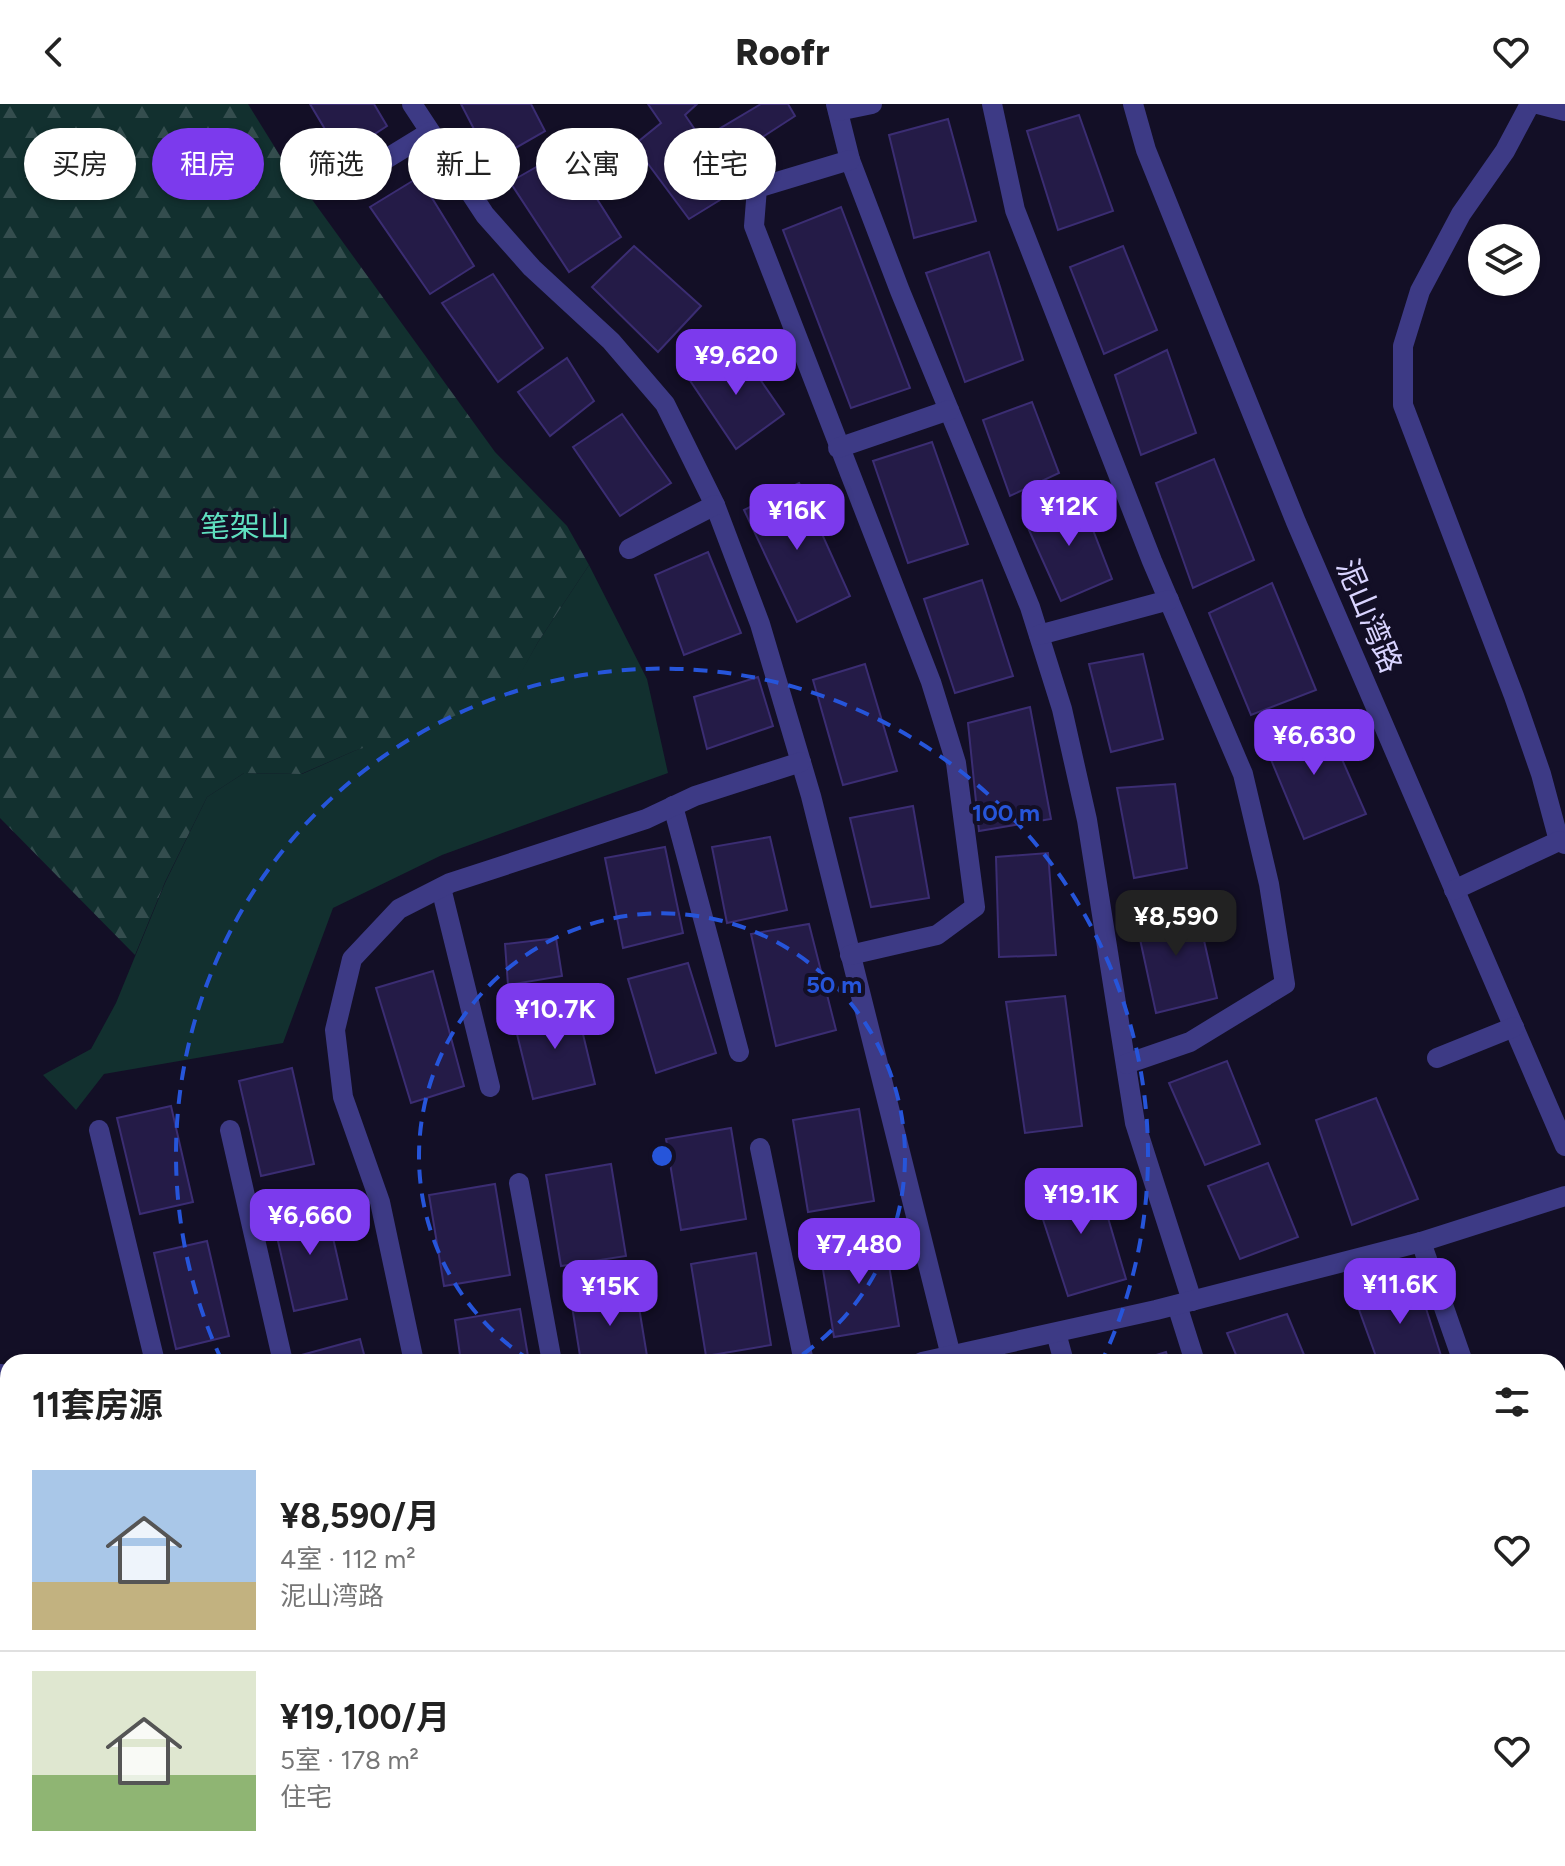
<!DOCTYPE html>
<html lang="zh">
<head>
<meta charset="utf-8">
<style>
  :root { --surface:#fff; --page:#f6f6f6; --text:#222; --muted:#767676; --line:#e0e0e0; --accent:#7c3aed }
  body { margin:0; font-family:Figtree,"Noto Sans SC",sans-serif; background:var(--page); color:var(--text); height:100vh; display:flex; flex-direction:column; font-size:30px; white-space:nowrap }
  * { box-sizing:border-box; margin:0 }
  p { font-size:26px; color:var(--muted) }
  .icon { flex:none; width:44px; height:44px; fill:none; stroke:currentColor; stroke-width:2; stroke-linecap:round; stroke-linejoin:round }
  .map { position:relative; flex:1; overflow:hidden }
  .side { position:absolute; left:0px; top:1250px; width:1566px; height:512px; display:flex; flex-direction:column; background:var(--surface); border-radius:24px 24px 0 0; box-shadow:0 2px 6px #0004 }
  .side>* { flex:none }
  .banner { position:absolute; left:24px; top:24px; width:800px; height:72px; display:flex; gap:16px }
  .buttons { position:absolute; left:1468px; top:120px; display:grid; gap:16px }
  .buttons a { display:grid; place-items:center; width:72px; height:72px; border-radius:50%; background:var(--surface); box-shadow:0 2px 6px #0004; font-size:40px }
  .price { position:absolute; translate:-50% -68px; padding:0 18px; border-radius:16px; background:var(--accent); color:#fff; font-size:26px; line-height:52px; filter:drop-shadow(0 2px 4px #0008) }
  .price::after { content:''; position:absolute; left:50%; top:48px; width:24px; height:18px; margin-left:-12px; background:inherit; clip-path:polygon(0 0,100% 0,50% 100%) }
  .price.active { background:#222; color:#fff }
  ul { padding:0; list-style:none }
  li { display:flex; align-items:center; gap:24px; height:200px; padding:0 32px }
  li+li { border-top:2px solid var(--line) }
  li span { display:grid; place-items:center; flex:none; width:224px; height:160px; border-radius:0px; color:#555 }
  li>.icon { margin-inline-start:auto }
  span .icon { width:96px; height:96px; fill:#fffc; stroke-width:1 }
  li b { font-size:34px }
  h2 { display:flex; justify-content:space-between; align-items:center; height:96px; padding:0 32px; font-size:34px }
  .chip { padding:0 28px; border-radius:36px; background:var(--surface); box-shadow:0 2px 6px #0004; font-size:28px; line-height:72px }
  .chip.active { background:var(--accent); color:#fff }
  header { display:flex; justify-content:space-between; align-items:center; height:104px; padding:0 32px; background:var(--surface); font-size:36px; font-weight:800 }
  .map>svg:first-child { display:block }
  .green { fill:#12302f }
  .forest { fill:url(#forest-firs) }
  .building { fill:#241b47; stroke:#3b2d73; stroke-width:2 }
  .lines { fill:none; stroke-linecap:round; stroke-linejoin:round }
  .minor { stroke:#3d3a85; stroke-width:20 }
  .ring { fill:none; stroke:#2655da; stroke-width:4; stroke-dasharray:14 10 }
  .labels { text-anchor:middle; stroke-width:8; stroke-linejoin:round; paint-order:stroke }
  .park-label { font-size:30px; fill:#5fe0c0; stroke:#130f26 }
  .street-label { font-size:30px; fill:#d9d4ff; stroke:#130f26 }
  .centre { fill:#2655da; stroke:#130f26; stroke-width:4 }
  .ring-label { font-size:24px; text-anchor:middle; font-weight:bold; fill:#2655da; stroke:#130f26; stroke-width:8; stroke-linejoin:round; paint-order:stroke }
</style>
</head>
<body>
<header><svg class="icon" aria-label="back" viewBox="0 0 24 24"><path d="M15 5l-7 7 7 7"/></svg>Roofr<svg class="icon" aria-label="heart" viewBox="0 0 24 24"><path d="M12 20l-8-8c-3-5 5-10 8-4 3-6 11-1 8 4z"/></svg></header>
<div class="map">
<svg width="1565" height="1762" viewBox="0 0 1565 1762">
  <defs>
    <pattern id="forest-firs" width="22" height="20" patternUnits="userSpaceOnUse" patternTransform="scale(2)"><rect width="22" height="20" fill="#12302f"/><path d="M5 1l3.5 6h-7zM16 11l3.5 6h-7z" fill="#344d4e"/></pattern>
  </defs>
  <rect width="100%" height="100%" fill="#130f26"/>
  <!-- green -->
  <polygon class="green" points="589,461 647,575 668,669 442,751 333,804 283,939 104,970 76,1006 43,971 91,945 116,899 165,779 207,693 244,669 302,670 354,647 510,587 538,538"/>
  <!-- forest -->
  <polygon class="forest" points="0,0 248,0 279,50 495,348 567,422 589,461 538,538 511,587 436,620 354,647 301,670 244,669 207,693 165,778 135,851 0,714"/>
  <!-- building -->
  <g class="building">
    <polygon points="310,0 374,0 387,22 341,52"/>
    <polygon points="461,0 531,0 545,27 491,58"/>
    <polygon points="648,0 697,0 685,11 725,70 711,80 720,96 689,115 634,41 661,19"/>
    <polygon points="761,0 788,0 795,12 727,56 714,28"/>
    <polygon points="1079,11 1113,107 1058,126 1027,27"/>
    <polygon points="948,15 976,117 914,134 889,31"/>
    <polygon points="566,46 621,133 569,168 510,78"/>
    <polygon points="419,73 474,162 430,190 370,103"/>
    <polygon points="841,103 910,284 851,304 783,126"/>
    <polygon points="634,142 701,202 658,248 592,183"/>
    <polygon points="1123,142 1157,226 1104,250 1070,163"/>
    <polygon points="989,148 1023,256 965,278 926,169"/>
    <polygon points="493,170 543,244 498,278 442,199"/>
    <polygon points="737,242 784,310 736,345 689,275"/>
    <polygon points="1167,246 1196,329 1141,351 1115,271"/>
    <polygon points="567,254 594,297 550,332 518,288"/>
    <polygon points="1032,298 1059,369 1010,392 983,316"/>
    <polygon points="622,310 671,379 620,412 573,343"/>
    <polygon points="932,338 968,440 908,459 873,357"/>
    <polygon points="1214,355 1254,456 1193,484 1156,379"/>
    <polygon points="799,379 850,492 797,518 744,406"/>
    <polygon points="1079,390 1112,475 1061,497 1024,415"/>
    <polygon points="708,448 741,529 684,551 655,471"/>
    <polygon points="982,476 1013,572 955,589 924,495"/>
    <polygon points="1272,479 1316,586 1251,611 1209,509"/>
    <polygon points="1143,550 1163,635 1111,648 1089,560"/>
    <polygon points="865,560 897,667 843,681 813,576"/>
    <polygon points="758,573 773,622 707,645 694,593"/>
    <polygon points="1030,603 1051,715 979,727 968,619"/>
    <polygon points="1323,612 1366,710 1304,735 1262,634"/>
    <polygon points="1175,680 1187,764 1134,774 1117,684"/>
    <polygon points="913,702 929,794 871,803 850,714"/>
    <polygon points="770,733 787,806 727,819 712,743"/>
    <polygon points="665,743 683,829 623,844 605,754"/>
    <polygon points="1048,749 1056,851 999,853 996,753"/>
    <polygon points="1196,801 1217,894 1156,909 1135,812"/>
    <polygon points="809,820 836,926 776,942 751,830"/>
    <polygon points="556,834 562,872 508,881 505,840"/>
    <polygon points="688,859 716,949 656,969 628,875"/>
    <polygon points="433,867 464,982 411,999 376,884"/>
    <polygon points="1065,892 1082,1022 1025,1029 1006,898"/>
    <polygon points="575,897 595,980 533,995 514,918"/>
    <polygon points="1227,957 1260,1040 1205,1061 1169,979"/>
    <polygon points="292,964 314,1060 261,1072 239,977"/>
    <polygon points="1376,994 1418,1095 1352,1121 1316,1016"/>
    <polygon points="171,1002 193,1098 140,1110 117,1014"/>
    <polygon points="859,1005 874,1097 808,1108 793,1016"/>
    <polygon points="731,1024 746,1115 681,1126 666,1035"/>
    <polygon points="1268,1059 1298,1133 1240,1155 1208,1082"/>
    <polygon points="611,1060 626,1152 561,1162 546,1071"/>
    <polygon points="1096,1073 1126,1175 1068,1192 1035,1091"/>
    <polygon points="495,1080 510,1171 444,1182 429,1091"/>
    <polygon points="325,1099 347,1195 294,1207 272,1111"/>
    <polygon points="884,1131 899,1222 834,1233 819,1141"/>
    <polygon points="207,1137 229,1232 176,1245 154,1149"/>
    <polygon points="756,1149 771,1241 706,1252 691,1160"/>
    <polygon points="1417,1176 1443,1258 1378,1258 1357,1200"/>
    <polygon points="636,1185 648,1258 581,1258 571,1196"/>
    <polygon points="520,1205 529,1258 461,1258 455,1216"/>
    <polygon points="1287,1210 1307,1258 1239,1258 1227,1229"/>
    <polygon points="360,1235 366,1258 300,1258 298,1252"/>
    <polygon points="1166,1248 1169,1258 1133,1258"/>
  </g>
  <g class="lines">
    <!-- minor -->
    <g class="minor">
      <polyline points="412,0 485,111 532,164 611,237 665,300 715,401 760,520 811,692 951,1252"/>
      <polyline points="836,0 850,56 900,187 1030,503 1062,605 1087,716 1135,1019 1192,1197"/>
      <polyline points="992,0 1015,106 1152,457 1243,670 1269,780 1285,880 1190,938 1126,960"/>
      <polyline points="1133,0 1146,46 1296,418 1565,1042"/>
      <polyline points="1530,0 1505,47 1461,110 1420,187 1403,242 1403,301 1514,592 1541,670 1559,737 1565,740"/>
      <polyline points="1538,0 1565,7"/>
      <polyline points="838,7 872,0"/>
      <polyline points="850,56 757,84 754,122 931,578 956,659 975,803 937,831 850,851"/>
      <polyline points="342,82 430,28"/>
      <polyline points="838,344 949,306"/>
      <polyline points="629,445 715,401"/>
      <polyline points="1039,531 1169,496"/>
      <polyline points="673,702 739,948"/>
      <polyline points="441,784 490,983"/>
      <polyline points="1454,786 1559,737"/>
      <polyline points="1437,954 1514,923"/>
      <polyline points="99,1026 155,1258"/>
      <polyline points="230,1026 283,1258"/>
      <polyline points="760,1044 804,1258"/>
      <polyline points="519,1079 552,1258"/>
      <polyline points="1421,1138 1463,1258"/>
      <polyline points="1177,1201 1195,1258"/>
      <polyline points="1056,1229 1064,1258"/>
      <polyline points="414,1258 380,1098 343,993 335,926 352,855 399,805 450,779 646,715 695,692 801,658"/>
      <polyline points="922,1258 1156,1206 1421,1138 1565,1092"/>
      <polyline points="0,1270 8,1271"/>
      <polyline points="0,1555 8,1552"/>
      <polyline points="493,1754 504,1762"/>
    </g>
  </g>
  <!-- distance rings -->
  <g class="ring">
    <path d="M531 1257A243 243 0 1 1 793 1257"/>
    <path d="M222 1257A486 486 0 1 1 1102 1257"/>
  </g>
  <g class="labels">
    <!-- park labels -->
    <g class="park-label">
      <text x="245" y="433">笔架山</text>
    </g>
    <!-- street labels -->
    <g class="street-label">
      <text transform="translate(1369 512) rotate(67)" y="10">泥山湾路</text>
    </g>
  </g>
  <circle cx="662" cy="1052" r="12" class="centre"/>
  <g class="ring-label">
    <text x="1006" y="717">100 m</text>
    <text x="834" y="889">50 m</text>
  </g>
</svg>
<div class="buttons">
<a><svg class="icon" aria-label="layers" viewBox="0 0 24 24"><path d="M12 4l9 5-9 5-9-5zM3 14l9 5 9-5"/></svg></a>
</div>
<b class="price" style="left:736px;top:293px">¥9,620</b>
<b class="price" style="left:1069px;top:444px">¥12K</b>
<b class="price" style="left:797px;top:448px">¥16K</b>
<b class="price" style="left:1314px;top:673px">¥6,630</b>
<b class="price active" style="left:1176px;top:854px">¥8,590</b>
<b class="price" style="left:555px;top:947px">¥10.7K</b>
<b class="price" style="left:1081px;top:1132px">¥19.1K</b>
<b class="price" style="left:310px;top:1153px">¥6,660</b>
<b class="price" style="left:859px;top:1182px">¥7,480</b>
<b class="price" style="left:1400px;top:1222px">¥11.6K</b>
<b class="price" style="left:610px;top:1224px">¥15K</b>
<div class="banner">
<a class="chip">买房</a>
<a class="chip active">租房</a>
<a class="chip">筛选</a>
<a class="chip">新上</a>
<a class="chip">公寓</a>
<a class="chip">住宅</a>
</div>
<section class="side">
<h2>11套房源<svg class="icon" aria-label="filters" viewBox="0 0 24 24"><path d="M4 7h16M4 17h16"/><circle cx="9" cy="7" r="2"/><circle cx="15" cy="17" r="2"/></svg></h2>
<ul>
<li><span style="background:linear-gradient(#a9c7e8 70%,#c2b280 0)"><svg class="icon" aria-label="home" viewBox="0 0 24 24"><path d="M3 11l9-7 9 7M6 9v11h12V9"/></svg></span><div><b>¥8,590/月</b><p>4室 · 112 m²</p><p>泥山湾路</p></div><svg class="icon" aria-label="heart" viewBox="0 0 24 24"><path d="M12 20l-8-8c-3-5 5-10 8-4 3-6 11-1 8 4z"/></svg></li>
<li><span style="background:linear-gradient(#dfe7d0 65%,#8fb573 0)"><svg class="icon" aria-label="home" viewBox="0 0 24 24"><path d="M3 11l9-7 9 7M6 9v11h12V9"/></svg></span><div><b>¥19,100/月</b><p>5室 · 178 m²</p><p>住宅</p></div><svg class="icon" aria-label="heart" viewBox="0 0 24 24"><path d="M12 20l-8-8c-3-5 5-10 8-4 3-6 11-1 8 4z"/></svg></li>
</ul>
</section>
</div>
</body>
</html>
